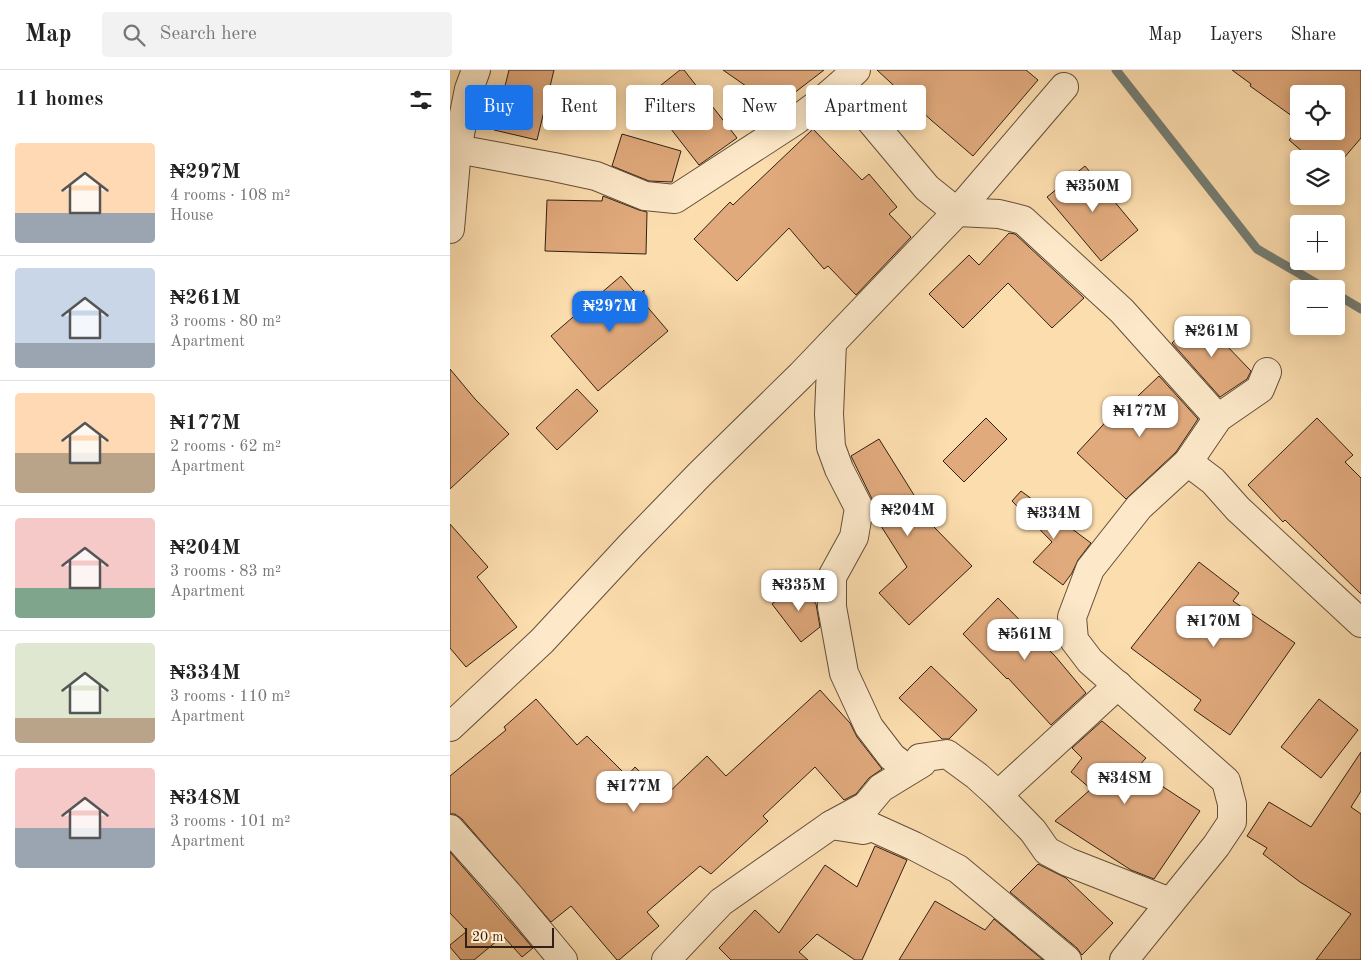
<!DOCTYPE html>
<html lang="en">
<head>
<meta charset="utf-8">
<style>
  :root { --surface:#fff; --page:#f2f2f2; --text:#222; --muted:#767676; --line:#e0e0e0; --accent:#1a73e8 }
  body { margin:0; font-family:"Old Standard TT",serif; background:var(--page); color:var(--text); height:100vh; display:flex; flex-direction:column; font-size:19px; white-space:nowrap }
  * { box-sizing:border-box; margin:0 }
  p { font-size:16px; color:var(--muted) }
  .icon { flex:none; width:28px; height:28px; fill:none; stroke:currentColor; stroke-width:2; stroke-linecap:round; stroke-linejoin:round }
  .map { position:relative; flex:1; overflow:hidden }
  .panel { display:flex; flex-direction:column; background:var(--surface); width:450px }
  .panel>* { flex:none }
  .guide { position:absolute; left:15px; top:15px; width:475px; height:45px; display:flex; gap:10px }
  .tools { position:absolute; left:840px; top:15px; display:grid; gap:10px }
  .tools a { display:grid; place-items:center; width:55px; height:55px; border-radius:5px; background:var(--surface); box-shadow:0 2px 12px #0003; font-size:25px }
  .scale { position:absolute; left:15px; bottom:12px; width:89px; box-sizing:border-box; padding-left:5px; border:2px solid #312013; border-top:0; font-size:14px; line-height:18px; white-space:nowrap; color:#312013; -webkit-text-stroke:4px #fde9ca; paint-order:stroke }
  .price { position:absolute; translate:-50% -42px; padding:0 11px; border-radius:10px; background:#fff; color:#222; font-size:16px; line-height:32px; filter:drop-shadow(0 1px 2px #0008) }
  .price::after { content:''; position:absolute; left:50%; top:30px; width:15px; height:11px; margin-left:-8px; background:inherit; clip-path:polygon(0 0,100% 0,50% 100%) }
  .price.on { background:var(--accent); color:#fff }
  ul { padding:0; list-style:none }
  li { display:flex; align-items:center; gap:15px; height:125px; padding:0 15px }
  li+li { border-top:1px solid var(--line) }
  li span { display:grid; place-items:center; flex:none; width:140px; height:100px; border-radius:5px; color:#555 }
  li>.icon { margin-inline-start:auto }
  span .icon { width:60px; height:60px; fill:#fffc; stroke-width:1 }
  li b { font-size:21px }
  h2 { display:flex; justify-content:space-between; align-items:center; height:60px; padding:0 15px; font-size:21px }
  .tag { padding:0 18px; border-radius:5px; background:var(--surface); box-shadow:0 2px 12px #0003; font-size:18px; line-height:45px }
  .tag.on { background:var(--accent); color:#fff }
  header { display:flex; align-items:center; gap:30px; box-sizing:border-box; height:70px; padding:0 25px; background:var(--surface); border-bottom:1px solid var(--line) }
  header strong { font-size:24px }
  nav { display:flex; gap:28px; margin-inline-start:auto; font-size:18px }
  .search { width:350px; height:45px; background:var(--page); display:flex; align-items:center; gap:12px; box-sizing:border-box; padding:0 18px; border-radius:5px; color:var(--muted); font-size:19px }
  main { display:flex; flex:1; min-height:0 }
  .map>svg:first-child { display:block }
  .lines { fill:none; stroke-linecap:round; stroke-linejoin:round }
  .stream { stroke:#747c73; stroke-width:9 }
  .building { fill:#e1aa7d; stroke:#312013 }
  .minor-casing { stroke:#644f3a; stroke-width:30 }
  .minor { stroke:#fde9ca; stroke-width:28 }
</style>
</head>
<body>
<header>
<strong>Map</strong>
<div class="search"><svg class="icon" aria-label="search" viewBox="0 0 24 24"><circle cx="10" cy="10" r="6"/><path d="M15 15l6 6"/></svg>Search here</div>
<nav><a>Map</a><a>Layers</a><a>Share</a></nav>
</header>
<main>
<section class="panel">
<h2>11 homes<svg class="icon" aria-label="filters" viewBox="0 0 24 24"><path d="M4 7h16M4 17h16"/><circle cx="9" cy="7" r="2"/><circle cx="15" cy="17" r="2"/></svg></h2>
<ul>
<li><span style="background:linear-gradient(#ffd9b3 70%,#9aa5b1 0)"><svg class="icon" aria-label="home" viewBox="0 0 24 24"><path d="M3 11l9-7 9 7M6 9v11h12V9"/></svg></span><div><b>₦297M</b><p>4 rooms · 108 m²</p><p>House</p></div></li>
<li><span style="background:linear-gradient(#c9d6e8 75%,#9aa5b1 0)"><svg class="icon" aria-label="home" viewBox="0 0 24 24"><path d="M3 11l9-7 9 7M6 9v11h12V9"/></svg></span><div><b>₦261M</b><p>3 rooms · 80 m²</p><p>Apartment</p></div></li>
<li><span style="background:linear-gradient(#ffd9b3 60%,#b9a48a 0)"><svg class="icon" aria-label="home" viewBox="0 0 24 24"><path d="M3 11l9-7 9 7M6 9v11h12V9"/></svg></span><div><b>₦177M</b><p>2 rooms · 62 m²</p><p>Apartment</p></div></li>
<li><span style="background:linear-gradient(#f6c9c9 70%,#7fa58c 0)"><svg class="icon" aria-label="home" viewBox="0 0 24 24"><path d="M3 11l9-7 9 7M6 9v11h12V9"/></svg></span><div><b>₦204M</b><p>3 rooms · 83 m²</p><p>Apartment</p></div></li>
<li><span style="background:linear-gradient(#dfe7d0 75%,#b9a48a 0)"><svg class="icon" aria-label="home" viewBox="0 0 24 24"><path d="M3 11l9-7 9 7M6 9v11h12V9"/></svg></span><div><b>₦334M</b><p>3 rooms · 110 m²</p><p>Apartment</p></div></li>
<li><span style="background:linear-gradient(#f6c9c9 60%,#9aa5b1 0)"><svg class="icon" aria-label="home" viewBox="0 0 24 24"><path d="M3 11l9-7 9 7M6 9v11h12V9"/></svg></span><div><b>₦348M</b><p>3 rooms · 101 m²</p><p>Apartment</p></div></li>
</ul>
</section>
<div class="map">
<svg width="911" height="890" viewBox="0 0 911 890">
  <rect width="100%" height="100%" fill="#fcddae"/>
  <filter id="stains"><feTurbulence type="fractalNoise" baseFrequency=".004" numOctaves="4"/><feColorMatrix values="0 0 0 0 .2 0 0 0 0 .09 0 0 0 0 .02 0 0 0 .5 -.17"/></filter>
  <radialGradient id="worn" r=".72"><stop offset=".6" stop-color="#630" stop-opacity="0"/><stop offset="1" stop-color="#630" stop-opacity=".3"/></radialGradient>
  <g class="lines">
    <!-- stream -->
    <g class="stream">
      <polyline points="666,0 807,179 876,219"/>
      <polyline points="886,224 911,239"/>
    </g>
  </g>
  <!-- building -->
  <g class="building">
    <polygon points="59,0 104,0 87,70 44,60"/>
    <polygon points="230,0 234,0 287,68 249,95 196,27"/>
    <polygon points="273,0 374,0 326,37"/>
    <polygon points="427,0 576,0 588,10 523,86 481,50"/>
    <polygon points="782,0 911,0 911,68 893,89 861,89 839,70 849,59 849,61 886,61 886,24 849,24 849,51 800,16 801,14"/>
    <polygon points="363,59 412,110 419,104 447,137 439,144 461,167 406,225 378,196 374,199 339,158 287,211 244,169 280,132 283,135"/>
    <polygon points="172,64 231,81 222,112 199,111 162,96"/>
    <polygon points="635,96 688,160 651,191 597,127"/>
    <polygon points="153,126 189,140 197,142 196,184 95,181 97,130 152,131"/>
    <polygon points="559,163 565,164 634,228 602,258 558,213 513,258 479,224 519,185 529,195"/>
    <polygon points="171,206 188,226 194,220 194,233 218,261 148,321 101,266"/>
    <polygon points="749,247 801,301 797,309 770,327 722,273"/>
    <polygon points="0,299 25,329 59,364 0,419"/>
    <polygon points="709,306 748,349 726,382 676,429 627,383 665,342 668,345"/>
    <polygon points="127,319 148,341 107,380 86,358"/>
    <polygon points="536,348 557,369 514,412 493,391"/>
    <polygon points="867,348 903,385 895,392 911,408 911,524 835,450 833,452 798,415"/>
    <polygon points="429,369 484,457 522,496 459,555 429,523 457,497 424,445 423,431 401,386"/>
    <polygon points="571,421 641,473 628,490 622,503 613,515 583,492 602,472 562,431"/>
    <polygon points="0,454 38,497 27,507 67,557 16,597 0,578"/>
    <polygon points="749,492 789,523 783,531 845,573 780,665 744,640 751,630 681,578"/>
    <polygon points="350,512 366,534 370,557 351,572 322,534"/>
    <polygon points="548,528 605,586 636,623 601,655 558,608 557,609 513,564"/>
    <polygon points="481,596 527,640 499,669 492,669 449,628"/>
    <polygon points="370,620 400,653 407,667 432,699 419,708 406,724 394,730 365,697 313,746 318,751 261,804 250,796 197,842 209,856 169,890 167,890 121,836 101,852 12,749 5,744 0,744 0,706 56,660 54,657 86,629 127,675 137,666 177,706 185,697 215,726 257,686 276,706"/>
    <polygon points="869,629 908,660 871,708 831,677"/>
    <polygon points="652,651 696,688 686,699 750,741 704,809 681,800 605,751 641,719 621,702 632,688 622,678"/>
    <polygon points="911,682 911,721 901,737 911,744 911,890 866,890 901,844 850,812 813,784 817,778 797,766 819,732 861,757"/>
    <polygon points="425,776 457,790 412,890 405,890 367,864 349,882 358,890 281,890 269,878 305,840 329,863 375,795 407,817"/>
    <polygon points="0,782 83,878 72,887 53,866 24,890 11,890 0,877 0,875 17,861 0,843"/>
    <polygon points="588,794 616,808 663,853 632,885 627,878 560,822"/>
    <polygon points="485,831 535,860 544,849 593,890 449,890"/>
  </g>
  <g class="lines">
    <defs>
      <g id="minor">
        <polyline points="7,79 104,97 146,106 195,126 225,129 345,51 368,34 389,16"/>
        <polyline points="507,142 549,144 573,150 672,241 768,348"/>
        <polyline points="507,142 614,17"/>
        <polyline points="0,159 7,79 19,19 26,0"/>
        <polyline points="382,273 379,344 381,377 389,399 409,438 404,467 382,507 382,537 394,603 419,657 442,687 459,700"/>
        <polyline points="738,392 763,411 788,439 911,553"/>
        <polyline points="0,657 92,571 181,475 250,404 351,305 507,142 477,118 410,38 389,16 406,0"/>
        <polyline points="548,725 668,615"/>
        <polyline points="381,755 413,760 422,757 464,776 508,799 617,890"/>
        <polyline points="0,759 58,824 113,890"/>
        <polyline points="216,890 271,832 381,755 416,736 431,718 472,693 470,688 497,684 527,706 548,725 583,761 597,781 618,792 720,832"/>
        <polyline points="674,890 766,776 782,752 782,734 776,711 640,591 624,570 622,547 640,499 689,437 738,392 768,348 810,319 817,302"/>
      </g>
    </defs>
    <!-- minor casing -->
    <use href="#minor" class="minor-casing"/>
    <!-- minor -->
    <use href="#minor" class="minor"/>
  </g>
  <rect width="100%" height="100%" filter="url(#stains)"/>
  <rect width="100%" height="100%" fill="url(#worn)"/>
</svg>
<div class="tools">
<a><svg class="icon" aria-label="locate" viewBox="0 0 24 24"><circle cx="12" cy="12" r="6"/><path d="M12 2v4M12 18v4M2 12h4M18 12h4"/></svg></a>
<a><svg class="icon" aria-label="layers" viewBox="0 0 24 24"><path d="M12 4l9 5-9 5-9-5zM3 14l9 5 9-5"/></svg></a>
<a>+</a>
<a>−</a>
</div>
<div class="scale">20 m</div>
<b class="price" style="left:643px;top:143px">₦350M</b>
<b class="price on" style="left:160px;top:263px">₦297M</b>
<b class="price" style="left:762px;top:288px">₦261M</b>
<b class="price" style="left:690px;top:368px">₦177M</b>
<b class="price" style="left:458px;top:467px">₦204M</b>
<b class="price" style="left:604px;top:470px">₦334M</b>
<b class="price" style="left:349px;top:542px">₦335M</b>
<b class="price" style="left:764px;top:578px">₦170M</b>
<b class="price" style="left:575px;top:591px">₦561M</b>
<b class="price" style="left:675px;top:735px">₦348M</b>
<b class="price" style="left:184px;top:743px">₦177M</b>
<div class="guide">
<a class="tag on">Buy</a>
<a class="tag">Rent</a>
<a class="tag">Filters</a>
<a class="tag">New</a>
<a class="tag">Apartment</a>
</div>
</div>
</main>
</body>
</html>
